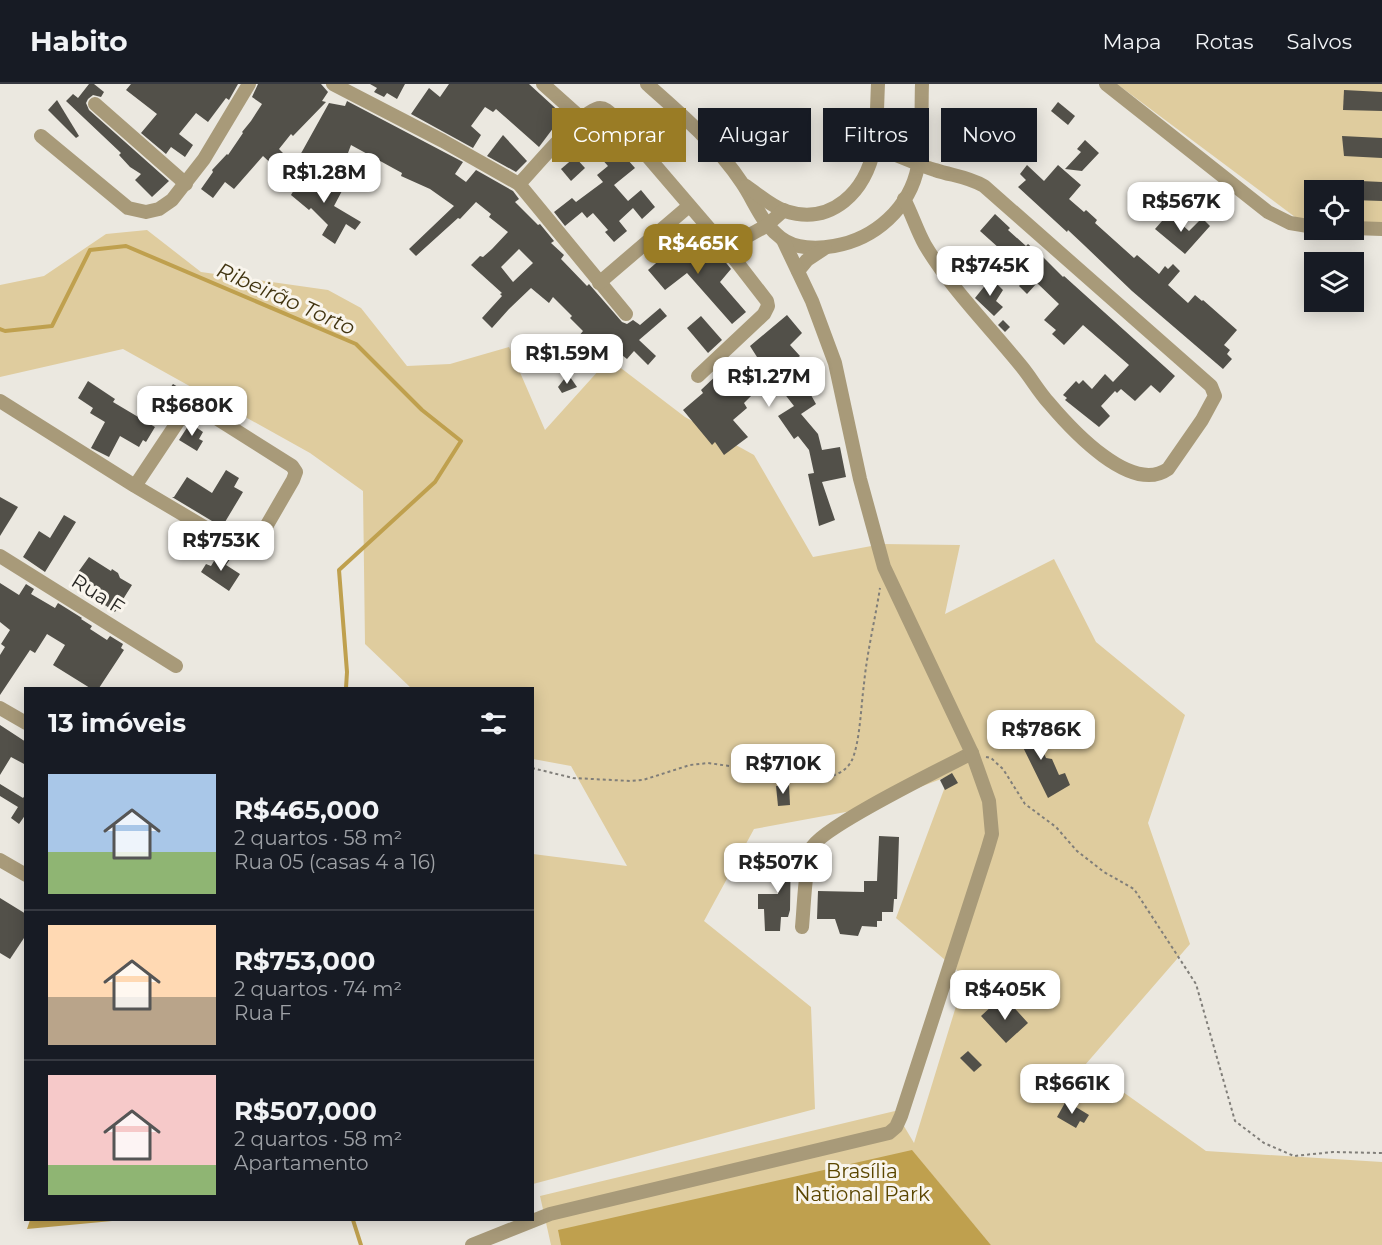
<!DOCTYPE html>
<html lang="pt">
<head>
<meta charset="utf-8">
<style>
  :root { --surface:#171b24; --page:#20242c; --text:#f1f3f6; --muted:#9ea1a6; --line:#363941; --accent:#9a7c25 }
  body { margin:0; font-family:Montserrat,sans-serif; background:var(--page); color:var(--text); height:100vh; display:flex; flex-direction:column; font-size:22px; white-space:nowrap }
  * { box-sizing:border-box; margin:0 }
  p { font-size:20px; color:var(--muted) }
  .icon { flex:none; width:33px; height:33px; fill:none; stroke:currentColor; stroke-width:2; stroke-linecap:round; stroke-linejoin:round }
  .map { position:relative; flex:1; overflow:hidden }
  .sheet { position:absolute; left:24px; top:603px; width:510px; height:534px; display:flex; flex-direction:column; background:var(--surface); border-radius:0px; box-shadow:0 3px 15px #0003 }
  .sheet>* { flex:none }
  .guide { position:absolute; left:552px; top:24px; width:570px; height:54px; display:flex; gap:12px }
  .controls { position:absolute; left:1304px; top:96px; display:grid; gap:12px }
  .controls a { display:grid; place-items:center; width:60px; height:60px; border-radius:0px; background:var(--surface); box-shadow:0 3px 15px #0003; font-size:30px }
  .price { position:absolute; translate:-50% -51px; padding:0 14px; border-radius:12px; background:#fff; color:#222; font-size:20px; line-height:39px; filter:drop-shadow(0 2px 3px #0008) }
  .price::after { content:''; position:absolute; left:50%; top:36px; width:18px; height:14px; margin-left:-9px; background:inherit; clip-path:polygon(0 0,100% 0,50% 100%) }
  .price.active { background:var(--accent); color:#fff }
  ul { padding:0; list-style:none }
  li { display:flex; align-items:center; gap:18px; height:150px; padding:0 24px }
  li+li { border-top:2px solid var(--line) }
  li span { display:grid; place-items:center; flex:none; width:168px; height:120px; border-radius:0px; color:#555 }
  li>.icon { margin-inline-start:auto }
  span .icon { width:72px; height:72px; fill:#fffc; stroke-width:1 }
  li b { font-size:26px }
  h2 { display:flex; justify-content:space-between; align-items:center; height:72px; padding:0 24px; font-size:26px }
  .pill { padding:0 21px; border-radius:0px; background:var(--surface); box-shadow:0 3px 15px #0003; font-size:21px; line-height:54px }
  .pill.active { background:var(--accent); color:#fff }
  header { display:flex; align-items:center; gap:36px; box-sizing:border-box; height:84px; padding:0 30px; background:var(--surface); border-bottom:2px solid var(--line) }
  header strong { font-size:28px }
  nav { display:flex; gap:33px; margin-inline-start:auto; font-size:21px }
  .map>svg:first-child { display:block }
  .green { fill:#dfcc9e }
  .water { fill:#bfa04e }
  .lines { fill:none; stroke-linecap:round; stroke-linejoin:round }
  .stream { stroke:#bfa04e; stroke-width:4 }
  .building { fill:#525049; fill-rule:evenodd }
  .path { stroke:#807e79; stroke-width:2; stroke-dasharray:3 3; stroke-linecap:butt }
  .minor { stroke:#a89a79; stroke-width:14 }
  .labels { text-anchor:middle; stroke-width:6; stroke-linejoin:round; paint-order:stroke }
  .street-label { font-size:20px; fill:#282724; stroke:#f9f5ed }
  .park-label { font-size:20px; fill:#5b4600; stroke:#f9f5ed }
  .water-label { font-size:21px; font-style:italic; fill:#413410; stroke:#f9f5ed }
</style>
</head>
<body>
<header>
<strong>Habito</strong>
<nav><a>Mapa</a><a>Rotas</a><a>Salvos</a></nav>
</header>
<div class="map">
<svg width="1382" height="1161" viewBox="0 0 1382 1161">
  <rect width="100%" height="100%" fill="#ebe8e0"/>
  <!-- green -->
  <g class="green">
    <polygon points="1117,0 1382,0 1382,144 1353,142 1353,106 1314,106 1314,139 1303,139"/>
    <polygon points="147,146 201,188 328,206 361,224 407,282 450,280 509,263 545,346 609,275 685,333 754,371 813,473 882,460 960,461 945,530 1054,475 1096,558 1185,631 1148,739 1190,860 1085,981 1206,1067 1382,1078 1382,1161 991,1161 933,1092 972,1161 551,1161 540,1112 895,1027 914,1059 965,893 896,834 949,692 862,725 754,745 704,837 811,923 815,1025 533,1100 533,770 627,782 571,682 533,675 532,604 411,604 365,560 363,407 310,369 123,265 0,293 0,201 44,192 106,150"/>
  </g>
  <!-- water -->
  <g class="water">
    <polygon points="912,1066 991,1161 561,1161 558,1146"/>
    <polygon points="30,1136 112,1136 112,1137 27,1145"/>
  </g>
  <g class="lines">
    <!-- stream -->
    <g class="stream">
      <polyline points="0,245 5,247 52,242 90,166 126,162 356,260 422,326 461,357 435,398 339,486 347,588 346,604"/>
      <polyline points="353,1136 361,1161"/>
    </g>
  </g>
  <!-- building -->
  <g class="building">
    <polygon points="89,0 94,0 104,8 101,13 93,11 88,15 86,19 89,26 169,97 152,113 135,96 141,90 130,83 119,71 121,69 66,17 73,10 78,14"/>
    <polygon points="131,0 238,0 229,16 226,14 208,38 196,29 179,50 193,61 185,73 171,63 166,70 141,49 157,30 126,6"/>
    <polygon points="258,0 321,0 328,8 322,17 326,18 293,52 291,50 279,65 284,70 283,73 285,74 276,84 263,72 234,105 225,98 213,114 201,105 213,88 212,86 227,70 228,71 243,49 242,48 251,37 262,20 252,13"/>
    <polygon points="370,0 405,0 397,15 387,9 384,13 374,8 377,4"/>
    <polygon points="449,0 529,0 563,31 539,63 496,25 493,28 485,23 471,42 481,51 473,64 411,30 429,4 440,13"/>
    <polygon points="1344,6 1382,8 1382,27 1343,26"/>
    <polygon points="57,16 79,52 76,54 48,26"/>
    <path d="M347 17 463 78 455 90 466 98 476 86 513 107 519 115 515 118 538 141 540 140 554 157 551 159 564 171 561 175 587 202 589 200 622 238 627 240 633 236 640 241 660 224 667 232 639 256 656 272 648 281 634 267 627 275 596 251 565 285 557 278 583 247 570 234 572 232 553 213 549 219 531 204 509 225 492 244 482 234 502 212 500 210 502 209 471 181 480 172 483 173 492 165 508 148 489 133 491 130 476 118 460 135 458 134 416 172 409 165 454 122 430 105 401 92 402 89 351 61 342 85 299 73 329 19 345 22ZM519 165 533 179 513 198 501 183Z"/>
    <polygon points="1058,18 1075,32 1068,41 1051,27"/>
    <polygon points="604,49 635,84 614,101 628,117 641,106 655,123 642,135 633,124 619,137 627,147 614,158 605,148 608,146 593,129 587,134 582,128 565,142 554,128 572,114 576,118 603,98 597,91 608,82 590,62"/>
    <polygon points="503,51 527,77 516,88 487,72"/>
    <polygon points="1342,52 1382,54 1382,74 1344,72"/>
    <polygon points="1085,56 1099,69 1082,87 1065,85 1081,68 1077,65"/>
    <polygon points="575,73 585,84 571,97 561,85"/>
    <polygon points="1027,81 1044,97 1058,81 1081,101 1069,115 1084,128 1086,126 1097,136 1095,139 1134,174 1137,171 1159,190 1165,182 1168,185 1173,180 1180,187 1168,201 1188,219 1195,211 1202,217 1203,216 1237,246 1224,261 1230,266 1227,270 1232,275 1223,285 1132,207 1085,162 1068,146 1067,148 1018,103 1026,96 1020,90"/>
    <polygon points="306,85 343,105 334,122 361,138 355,146 346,140 335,160 322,151 328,141 311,124 309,126 291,111"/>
    <polygon points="1340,96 1382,98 1382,117 1353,116 1353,106 1339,106"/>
    <polygon points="1164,111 1172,119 1161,131 1153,123"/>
    <polygon points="1169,129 1189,147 1202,134 1210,142 1185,170 1155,145"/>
    <polygon points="995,130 1010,144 1008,146 1026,162 1028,160 1043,173 1063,193 1064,192 1175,292 1160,309 1151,301 1135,317 1121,305 1117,309 1115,307 1101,322 1110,332 1099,343 1065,316 1067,314 1063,311 1076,297 1079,300 1083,296 1092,305 1105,290 1113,298 1129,281 1083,241 1064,261 1052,250 1056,246 1044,236 1059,220 1037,199 1027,210 1019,202 1029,191 980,147"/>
    <polygon points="688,149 712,176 719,170 731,185 720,198 746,228 732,240 687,189 665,206 648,186 676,162 674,161"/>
    <polygon points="991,194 1003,206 996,217 1003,223 994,232 975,214"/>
    <polygon points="787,231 802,249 790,261 800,272 783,286 796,303 817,288 825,300 811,311 816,320 801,330 818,350 822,366 840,363 846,393 822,398 835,436 819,442 808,390 814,389 809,366 798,352 794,355 778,332 794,322 769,290 753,304 755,308 744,319 747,324 733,336 748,353 724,371 715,358 712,361 683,326 703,309 701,306 722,286 729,294 757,273 750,262"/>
    <polygon points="701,232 722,256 708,269 687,244"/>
    <polygon points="1003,236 1010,243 1005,248 998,241"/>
    <polygon points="568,290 577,303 562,309 558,303"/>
    <polygon points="88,297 115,315 113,318 155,343 146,358 143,356 139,363 120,352 109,373 91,364 105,338 90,329 93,324 78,314"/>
    <polygon points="173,300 183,306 175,317 165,311"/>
    <polygon points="190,339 203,348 199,355 203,357 197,367 179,356"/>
    <polygon points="226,386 239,394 234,403 243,408 222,443 172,413 174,413 187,393 212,409"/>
    <polygon points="0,413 18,423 0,452"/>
    <polygon points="64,431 76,438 45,488 23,473 39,447 50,454"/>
    <polygon points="220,467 231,474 226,481 240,490 229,507 201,488 206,480 211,482"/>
    <polygon points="89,473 111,487 112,485 118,489 120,494 132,501 115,528 102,519 108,510 91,500 86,508 71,498"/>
    <polygon points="0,499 19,511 26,500 34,505 31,510 55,524 58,519 82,534 81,535 92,542 90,545 107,556 110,552 123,560 121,564 124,566 99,604 90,604 53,581 65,561 47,550 35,569 30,566 0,611 0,571 5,563 1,560 10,546 0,538"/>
    <polygon points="1031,637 1040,655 1038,656 1046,674 1052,675 1059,691 1065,689 1070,701 1048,714 1014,645"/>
    <polygon points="0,641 26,658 26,681 11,673 0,691"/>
    <polygon points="952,689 958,699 945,706 940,696"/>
    <polygon points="0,700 23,714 26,710 26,730 19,740 11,734 18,723 0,712"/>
    <polygon points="789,701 790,721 778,722 776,702"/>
    <polygon points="879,752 899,753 897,815 894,815 893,828 882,828 882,837 877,837 877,843 862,842 858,852 840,850 835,835 817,835 818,807 864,808 864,797 877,797"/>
    <polygon points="780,760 791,761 790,826 788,833 781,833 780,847 765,847 764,825 758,825 758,810 778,810"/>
    <polygon points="0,814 26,830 26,851 10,875 0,869"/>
    <polygon points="1008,917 1028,939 1006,959 981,932 994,920 999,926"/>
    <polygon points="968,967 982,981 974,988 960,974"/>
    <polygon points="1066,1017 1089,1031 1084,1039 1080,1037 1076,1044 1057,1033"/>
  </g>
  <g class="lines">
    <!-- path -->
    <g class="path">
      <polyline points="986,673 991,674 1003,685 1025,720 1056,743 1077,767 1104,788 1134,805 1196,900 1235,1037 1264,1059 1294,1072 1333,1068 1382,1069"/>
      <path d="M532 684 573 694 631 697 643 696 690 681 708 679 814 694C828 694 843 691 851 678 860 661 861 621 864 600 867 568 875 536 880 504"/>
    </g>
    <!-- minor -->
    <g class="minor">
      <polyline points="333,0 443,57 519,100 626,230"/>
      <polyline points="543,0 581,34"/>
      <path d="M647 0C680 29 717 61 742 99 755 118 761 139 781 154 795 165 817 165 834 162 875 155 910 124 918 82 923 58 921 25 922 0"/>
      <polyline points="1106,0 1268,128 1290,139 1314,143"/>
      <polyline points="95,20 186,100"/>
      <polyline points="41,52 128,124 146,128 159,125 172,116 204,75 249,0"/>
      <path d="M874 64C896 69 914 80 935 86 953 92 966 92 984 102L1211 302 1215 312 1202 336 1168 385C1131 411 1071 345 1049 319 1039 308 1031 294 1022 283 989 242 952 206 925 161 917 147 912 130 904 115"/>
      <path d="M519 100C533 86 583 24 600 24 605 24 608 27 612 31L726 164 767 217 768 222 764 230 698 292"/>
      <path d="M746 102C759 111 771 122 785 127 832 142 866 107 874 64 877 43 877 21 878 0"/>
      <polyline points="1353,144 1382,145"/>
      <polyline points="726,164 766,142 784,126"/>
      <polyline points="798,187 807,176 825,164"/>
      <polyline points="599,199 689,122"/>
      <polyline points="0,317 135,402 243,466 247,467 256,460 293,396 296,388 292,382 202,325 193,322 185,327 135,402"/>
      <polyline points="0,472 176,582"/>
      <polyline points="0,624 26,639"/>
      <polyline points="0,776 26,791"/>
      <path d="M802 843C804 822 805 784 811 765 819 744 945 683 972 669"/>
      <polyline points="472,1161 550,1130 889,1049 896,1043 901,1032 987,767 992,750 989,717 972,669 884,483 860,395 835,279 812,217 783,156"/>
    </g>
  </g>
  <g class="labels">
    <!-- street labels -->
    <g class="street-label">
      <text transform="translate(98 510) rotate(32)" y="7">Rua F</text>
    </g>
    <!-- park labels -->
    <g class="park-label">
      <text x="862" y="1094">Brasília<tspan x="862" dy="23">National Park</tspan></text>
    </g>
    <!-- water labels -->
    <g class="water-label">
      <text transform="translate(286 215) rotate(24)" y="7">Ribeirão Torto</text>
    </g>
  </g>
</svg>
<div class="controls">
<a><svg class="icon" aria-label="locate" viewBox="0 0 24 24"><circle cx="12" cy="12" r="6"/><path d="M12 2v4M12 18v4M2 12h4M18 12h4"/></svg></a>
<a><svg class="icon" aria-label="layers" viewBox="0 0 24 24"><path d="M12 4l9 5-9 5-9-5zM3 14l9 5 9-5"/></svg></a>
</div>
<b class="price" style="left:324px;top:120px">R$1.28M</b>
<b class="price" style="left:1181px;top:149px">R$567K</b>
<b class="price active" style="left:698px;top:191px">R$465K</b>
<b class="price" style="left:990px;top:213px">R$745K</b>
<b class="price" style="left:567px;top:301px">R$1.59M</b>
<b class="price" style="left:769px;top:324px">R$1.27M</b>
<b class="price" style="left:192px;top:353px">R$680K</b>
<b class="price" style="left:221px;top:488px">R$753K</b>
<b class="price" style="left:1041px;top:677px">R$786K</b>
<b class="price" style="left:783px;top:711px">R$710K</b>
<b class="price" style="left:778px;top:810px">R$507K</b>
<b class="price" style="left:1005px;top:937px">R$405K</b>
<b class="price" style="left:1072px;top:1031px">R$661K</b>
<div class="guide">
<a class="pill active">Comprar</a>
<a class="pill">Alugar</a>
<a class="pill">Filtros</a>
<a class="pill">Novo</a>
</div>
<section class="sheet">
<h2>13 imóveis<svg class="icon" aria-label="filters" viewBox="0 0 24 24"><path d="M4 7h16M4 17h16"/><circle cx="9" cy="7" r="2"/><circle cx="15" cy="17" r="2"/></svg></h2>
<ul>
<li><span style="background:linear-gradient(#a9c7e8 65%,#8fb573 0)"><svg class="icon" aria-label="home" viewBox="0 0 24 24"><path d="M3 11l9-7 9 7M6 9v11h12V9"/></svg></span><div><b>R$465,000</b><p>2 quartos · 58 m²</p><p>Rua 05 (casas 4 a 16)</p></div></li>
<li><span style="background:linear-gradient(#ffd9b3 60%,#b9a48a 0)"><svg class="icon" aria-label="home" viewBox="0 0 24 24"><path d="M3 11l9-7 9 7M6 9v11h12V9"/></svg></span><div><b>R$753,000</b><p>2 quartos · 74 m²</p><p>Rua F</p></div></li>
<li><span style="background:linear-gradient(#f6c9c9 75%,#8fb573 0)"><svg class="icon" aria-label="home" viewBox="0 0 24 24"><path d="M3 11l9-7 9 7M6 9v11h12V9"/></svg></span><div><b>R$507,000</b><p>2 quartos · 58 m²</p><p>Apartamento</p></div></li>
</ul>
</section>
</div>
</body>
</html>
